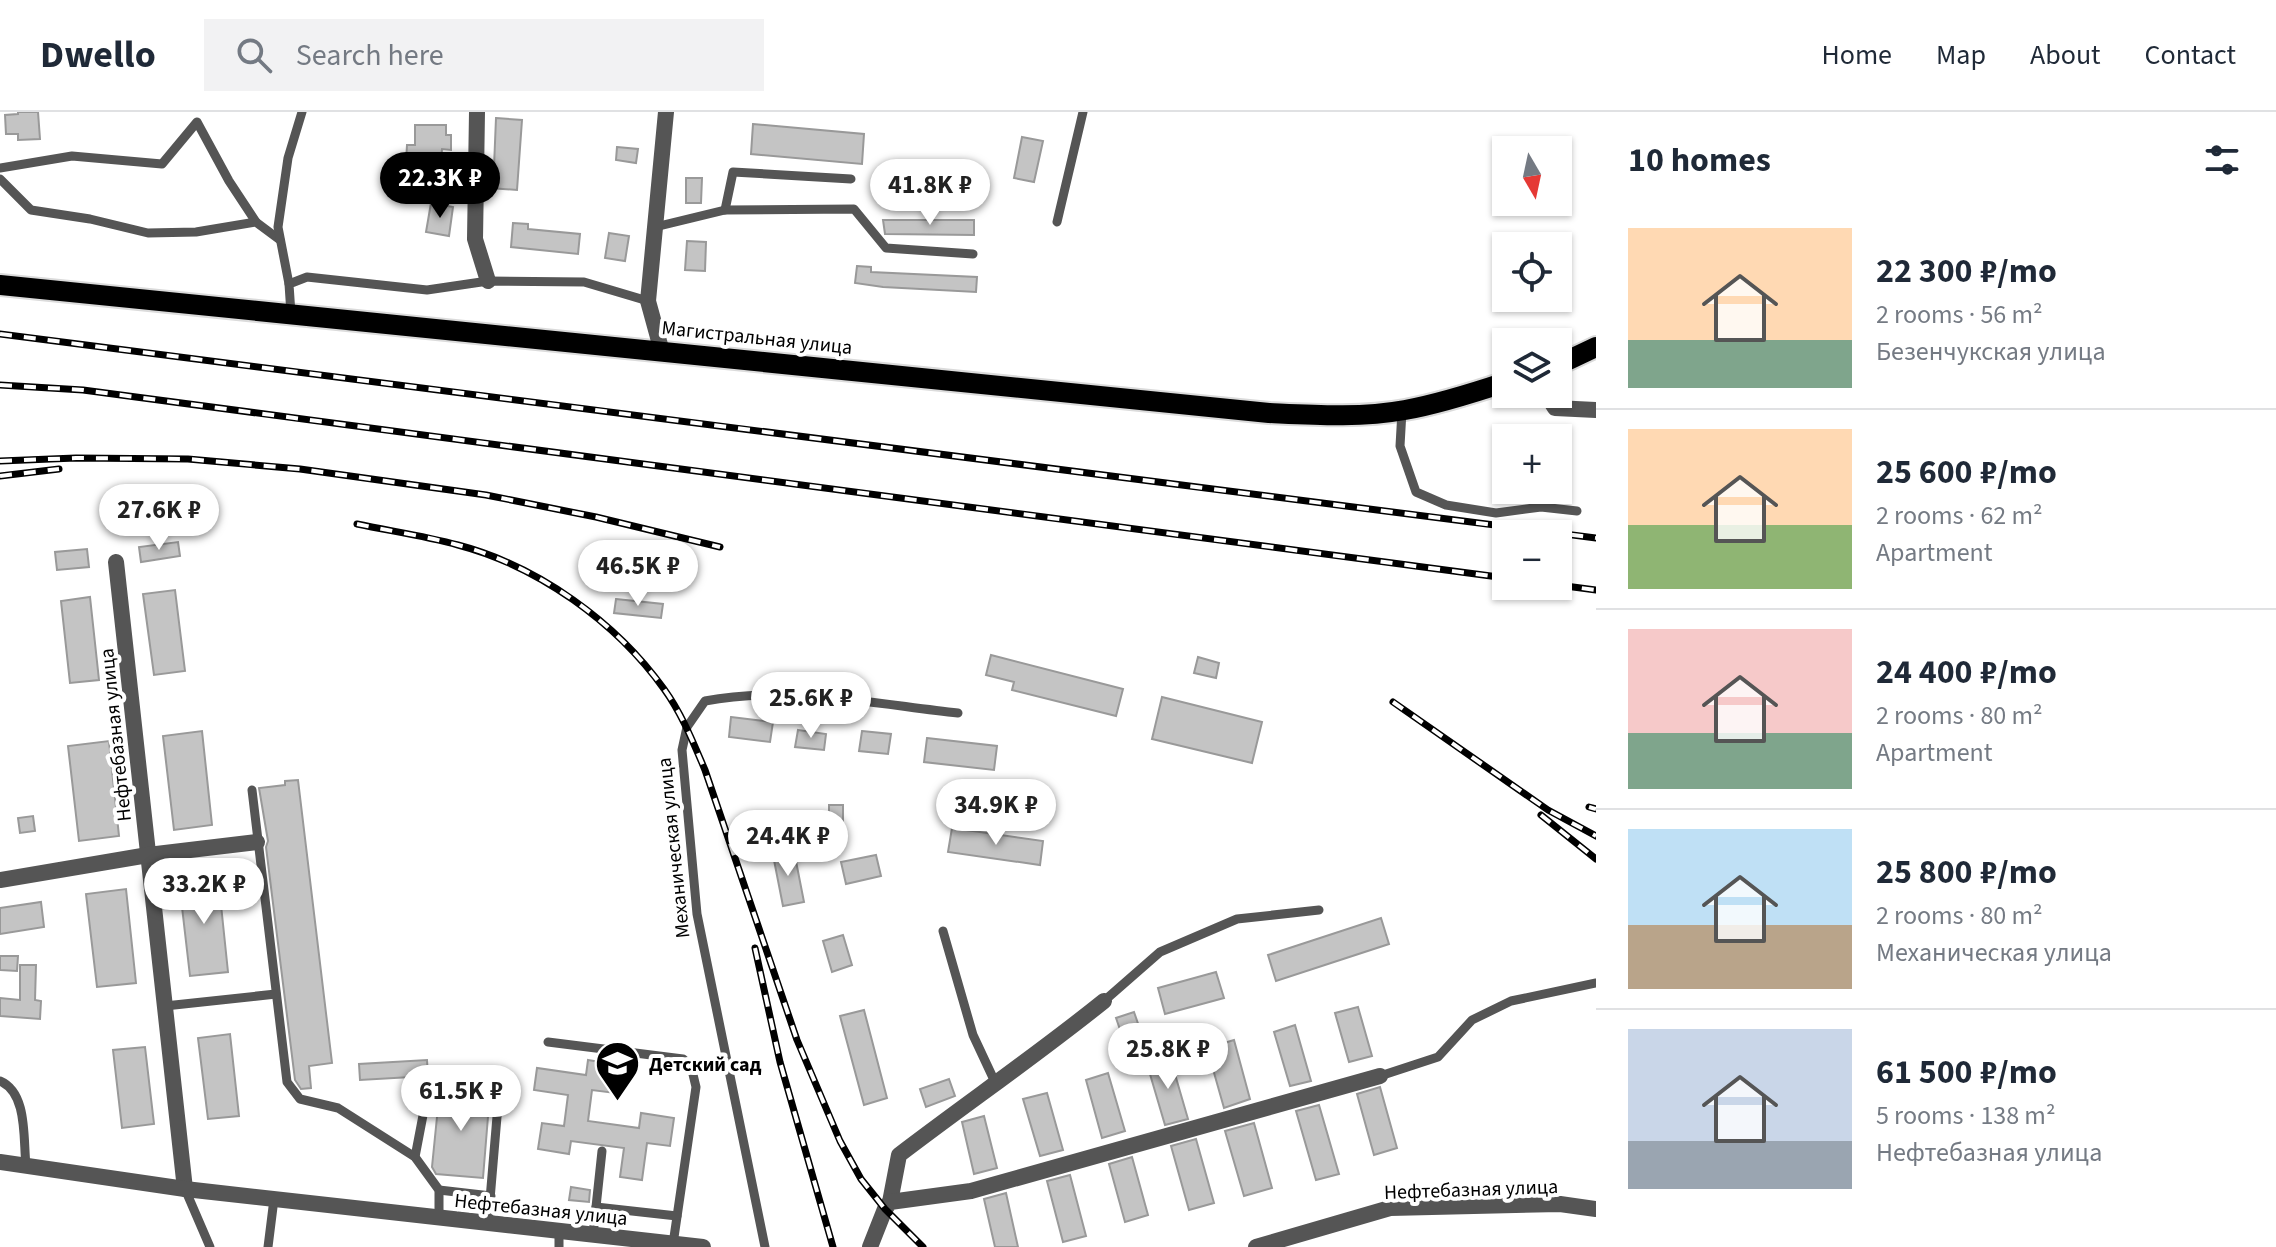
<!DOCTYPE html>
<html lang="en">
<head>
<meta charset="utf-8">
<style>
  :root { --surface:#fff; --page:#f2f2f3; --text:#1f2937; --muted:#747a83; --line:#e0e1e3; --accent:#000 }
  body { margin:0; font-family:"Source Sans 3",sans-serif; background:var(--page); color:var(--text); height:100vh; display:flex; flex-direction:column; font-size:30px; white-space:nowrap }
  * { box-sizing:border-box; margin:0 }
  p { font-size:26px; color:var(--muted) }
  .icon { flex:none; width:44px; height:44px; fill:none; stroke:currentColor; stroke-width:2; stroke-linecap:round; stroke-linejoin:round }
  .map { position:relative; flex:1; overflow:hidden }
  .details { display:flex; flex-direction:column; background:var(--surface); width:680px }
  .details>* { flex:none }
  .needle { width:52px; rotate:171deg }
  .buttons { position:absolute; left:1492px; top:24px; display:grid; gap:16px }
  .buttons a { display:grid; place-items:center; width:80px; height:80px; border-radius:0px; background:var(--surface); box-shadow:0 2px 6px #0004; font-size:40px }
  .price { position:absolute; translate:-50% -68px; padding:0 18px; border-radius:28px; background:#fff; color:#222; font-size:26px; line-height:52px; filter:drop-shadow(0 2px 4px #0008) }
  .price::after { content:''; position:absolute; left:50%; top:48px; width:24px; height:18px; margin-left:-12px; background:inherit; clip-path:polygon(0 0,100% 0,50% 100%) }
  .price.selected { background:var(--accent); color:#fff }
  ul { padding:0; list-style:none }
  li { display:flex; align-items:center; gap:24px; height:200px; padding:0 32px }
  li+li { border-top:2px solid var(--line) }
  li span { display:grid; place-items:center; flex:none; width:224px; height:160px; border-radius:0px; color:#555 }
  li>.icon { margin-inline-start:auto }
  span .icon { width:96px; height:96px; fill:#fffc; stroke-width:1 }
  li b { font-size:34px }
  h2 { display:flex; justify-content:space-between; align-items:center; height:96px; padding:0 32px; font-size:34px }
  header { display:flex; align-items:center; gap:48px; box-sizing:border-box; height:112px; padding:0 40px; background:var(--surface); border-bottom:2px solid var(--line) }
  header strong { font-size:38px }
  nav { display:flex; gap:44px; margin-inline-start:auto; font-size:28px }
  .search { width:560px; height:72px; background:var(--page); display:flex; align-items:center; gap:20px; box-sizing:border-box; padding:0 28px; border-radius:0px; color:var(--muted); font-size:30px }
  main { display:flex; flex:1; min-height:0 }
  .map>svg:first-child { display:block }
  .building { fill:#c4c4c4; stroke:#999; stroke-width:2 }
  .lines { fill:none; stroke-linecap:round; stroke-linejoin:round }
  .primary-casing { stroke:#dbdbdb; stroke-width:24 }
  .service { stroke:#555; stroke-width:9 }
  .minor { stroke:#555; stroke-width:16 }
  .primary { stroke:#000; stroke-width:20 }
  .rail-casing { stroke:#000; stroke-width:7 }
  .rail { stroke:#fff; stroke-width:4; stroke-dasharray:12; stroke-linecap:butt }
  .labels { text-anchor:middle; stroke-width:8; stroke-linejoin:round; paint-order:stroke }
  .street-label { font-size:20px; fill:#000; stroke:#fff }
  .poi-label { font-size:20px; font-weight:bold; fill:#000; stroke:#fff; text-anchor:start }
</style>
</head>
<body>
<header>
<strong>Dwello</strong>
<div class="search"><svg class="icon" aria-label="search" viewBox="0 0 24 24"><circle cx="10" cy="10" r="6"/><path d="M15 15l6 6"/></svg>Search here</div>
<nav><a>Home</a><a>Map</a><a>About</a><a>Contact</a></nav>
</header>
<main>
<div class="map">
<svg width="1596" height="1135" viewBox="0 0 1596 1135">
  <rect width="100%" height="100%" fill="#fff"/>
  <!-- building -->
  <g class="building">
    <polygon points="18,0 38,0 40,27 18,28 18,22 6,22 5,3 18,2"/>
    <polygon points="496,6 522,8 517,78 489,76 490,54 494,55"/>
    <polygon points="753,12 864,22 862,52 751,42"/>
    <polygon points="415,13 446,13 446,23 451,23 451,38 442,37 441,51 406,50 407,33 415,33"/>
    <polygon points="1022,25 1043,29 1034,70 1014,66"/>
    <polygon points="617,35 638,37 636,51 616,48"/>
    <polygon points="686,66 702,66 701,91 686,91"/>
    <polygon points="431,91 453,95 449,124 426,120"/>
    <polygon points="883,108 974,108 974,123 885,122"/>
    <polygon points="513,111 528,112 528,117 580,122 578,142 511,135"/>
    <polygon points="609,121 629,124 625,149 605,146"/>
    <polygon points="687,129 706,130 705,159 685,158"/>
    <polygon points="857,154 871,155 871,160 977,165 976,180 883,175 855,171"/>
    <polygon points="1499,351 1506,351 1506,387 1494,386"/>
    <polygon points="178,430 180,444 141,450 139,435"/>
    <polygon points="87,437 89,455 57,458 55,440"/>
    <polygon points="175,478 185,559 154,563 143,482"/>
    <polygon points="90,485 99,568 70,571 61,489"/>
    <polygon points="616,487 663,492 661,506 614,501"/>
    <polygon points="991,543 1123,577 1116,604 1012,578 1014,570 986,563"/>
    <polygon points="1198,545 1219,551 1216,566 1194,561"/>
    <polygon points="1162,585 1262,610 1252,651 1152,627"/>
    <polygon points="731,605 773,610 770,630 729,625"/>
    <polygon points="798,618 826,622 824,638 795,635"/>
    <polygon points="202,619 212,713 174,718 163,624"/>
    <polygon points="862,619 891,622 888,642 859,639"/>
    <polygon points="927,626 997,634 994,658 924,650"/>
    <polygon points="109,629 119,724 79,729 68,634"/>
    <polygon points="298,668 332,951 309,954 311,976 301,977 295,968 266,735 268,729 259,676 285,673 285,669"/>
    <rect x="829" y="693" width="14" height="22"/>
    <polygon points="33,704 35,719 20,721 18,706"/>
    <polygon points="952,716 1043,729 1040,753 948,740"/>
    <polygon points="794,739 804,790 783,794 773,743"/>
    <polygon points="876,743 881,764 846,772 841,750"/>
    <polygon points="218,764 228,860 190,864 179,769"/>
    <polygon points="126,777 136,871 97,875 86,782"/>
    <polygon points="41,790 44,815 0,822 0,796"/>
    <polygon points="1381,806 1389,832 1276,869 1268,843"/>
    <polygon points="843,823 852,853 832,860 823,829"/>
    <polygon points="0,844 18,844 17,859 0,858"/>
    <polygon points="20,853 36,853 35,888 41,889 40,907 0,904 0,886 20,888"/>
    <polygon points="1216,860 1224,886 1165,902 1158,876"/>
    <polygon points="1358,895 1372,944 1349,950 1335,901"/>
    <polygon points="864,898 887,986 864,993 840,904"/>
    <polygon points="1134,900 1143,926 1125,932 1116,906"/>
    <polygon points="1295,913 1311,969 1290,974 1274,920"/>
    <polygon points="230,922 239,1004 208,1007 198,926"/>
    <polygon points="1234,928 1250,987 1224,996 1207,936"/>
    <polygon points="145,935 154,1012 122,1016 113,938"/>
    <polygon points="1170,945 1188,1007 1165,1013 1147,952"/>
    <polygon points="427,948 428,964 360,968 359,952"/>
    <polygon points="588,948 619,953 615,981 592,978 588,1009 639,1016 641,1001 674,1006 670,1034 647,1031 642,1068 620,1065 624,1036 571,1029 569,1042 538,1037 542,1011 564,1014 568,983 534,978 537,956 586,963"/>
    <polygon points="1108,961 1125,1019 1102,1026 1086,968"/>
    <polygon points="949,967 955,984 926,995 920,977"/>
    <polygon points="440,975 490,980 483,1066 436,1062 432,1055"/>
    <polygon points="1380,975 1397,1036 1374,1043 1357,982"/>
    <polygon points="1047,981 1063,1038 1040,1044 1023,987"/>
    <polygon points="1319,993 1339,1062 1316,1068 1296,999"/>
    <polygon points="984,1004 997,1056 974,1062 962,1010"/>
    <polygon points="1254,1011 1272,1076 1244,1084 1225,1019"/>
    <polygon points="1196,1027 1214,1091 1189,1098 1171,1034"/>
    <polygon points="1132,1045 1148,1103 1125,1110 1109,1052"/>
    <polygon points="1070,1063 1086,1124 1063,1130 1047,1069"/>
    <polygon points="571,1075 590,1078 589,1090 569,1088"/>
    <polygon points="1006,1081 1018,1135 995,1135 984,1087"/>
  </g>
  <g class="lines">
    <defs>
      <g id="primary">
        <path d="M0 173 1269 301C1314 303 1361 306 1405 298 1439 292 1473 281 1506 270"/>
        <polyline points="1558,253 1596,235"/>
      </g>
    </defs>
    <!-- primary casing -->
    <use href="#primary" class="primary-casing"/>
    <!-- service -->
    <g class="service">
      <polyline points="0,56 72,44 162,52 197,10 229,69 256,110"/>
      <polyline points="0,67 31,98 90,107 148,121 196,120 256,110 280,128"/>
      <polyline points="725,98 733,60 851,67"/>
      <polyline points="1057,110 1083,0"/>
      <polyline points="655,115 725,98 854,97 886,136 973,142"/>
      <polyline points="289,172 278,115 288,46 302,0"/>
      <polyline points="291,202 289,172 307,165 427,178 488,169 584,170 648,189"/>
      <polyline points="1402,299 1400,334 1416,380 1446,393 1496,401 1541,395 1577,399"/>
      <polyline points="252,678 287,970 300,987 338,996 415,1045 439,1078 439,1106"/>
      <polyline points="943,819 973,923 995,970"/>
      <polyline points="1104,889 1160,840 1237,807 1319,798"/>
      <polyline points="165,894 276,882"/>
      <polyline points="548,930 683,947 691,954 696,975 673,1132"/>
      <polyline points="1380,964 1438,945 1472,908 1511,889 1596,871"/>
      <path d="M0 969C28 981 23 1027 26 1053"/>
      <polyline points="415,1045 429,972 451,962 493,966 499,981 488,1111"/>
      <polyline points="185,1077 210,1135"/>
      <polyline points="439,1078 491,1084"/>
      <polyline points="596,1095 677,1104"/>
      <polyline points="593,1123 602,1039"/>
      <polyline points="268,1135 274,1087"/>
      <polyline points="559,1135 559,1119"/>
      <path d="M765 1135 697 802 682 638 687 615 705 589C787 573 876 592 958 601"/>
    </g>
    <!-- minor -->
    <g class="minor">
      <polyline points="477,0 475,127 488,169"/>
      <polyline points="662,240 648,189 666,0"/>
      <polyline points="1546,282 1555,296 1596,298"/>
      <polyline points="116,450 185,1077"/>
      <polyline points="0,768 148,743 257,730"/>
      <polyline points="0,1050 185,1077 703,1135"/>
      <path d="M890 1090 899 1043C967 991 1037 943 1104 889"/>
      <polyline points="870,1135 885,1097 890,1090 971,1079 1380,964"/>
      <polyline points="1256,1135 1390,1096 1560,1092 1596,1097"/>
    </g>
    <!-- primary -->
    <use href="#primary" class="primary"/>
    <defs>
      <g id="rail">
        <polyline points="0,222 1596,426"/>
        <polyline points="0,273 83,278 1506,466"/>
        <polyline points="0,349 76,346 188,347 300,357 486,383 596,405 720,435"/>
        <polyline points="0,364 59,357"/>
        <path d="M357 412C390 419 425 424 458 433 538 454 616 510 664 577 682 602 693 630 705 658L797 928 840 1029 861 1067 885 1097 923 1135"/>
        <polyline points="1558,473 1596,478"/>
        <polyline points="1393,590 1548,698 1596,724"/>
        <polyline points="1589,695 1596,697"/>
        <polyline points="1541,703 1596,747"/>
        <polyline points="755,836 780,950 833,1135"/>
      </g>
    </defs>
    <!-- rail casing -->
    <use href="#rail" class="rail-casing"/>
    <!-- rail -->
    <use href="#rail" class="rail"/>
  </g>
  <!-- icons -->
  <defs>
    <symbol id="school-pin" viewBox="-11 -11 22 30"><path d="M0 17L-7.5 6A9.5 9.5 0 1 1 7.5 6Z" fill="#000" stroke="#fff"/><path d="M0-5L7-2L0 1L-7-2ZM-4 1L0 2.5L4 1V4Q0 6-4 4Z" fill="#fff"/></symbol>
  </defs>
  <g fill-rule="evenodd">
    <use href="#school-pin" x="592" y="926" width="51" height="69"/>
  </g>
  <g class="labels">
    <!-- street labels -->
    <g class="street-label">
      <text transform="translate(757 225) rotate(6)" y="7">Магистральная улица</text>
      <text transform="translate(115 623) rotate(-96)" y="7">Нефтебазная улица</text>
      <text transform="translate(673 736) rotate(-96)" y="7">Механическая улица</text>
      <text transform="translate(1471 1077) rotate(-2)" y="7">Нефтебазная улица</text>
      <text transform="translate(541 1097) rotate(6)" y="7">Нефтебазная улица</text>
    </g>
    <!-- poi labels -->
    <g class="poi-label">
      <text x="649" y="959">Детский сад</text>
    </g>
  </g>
</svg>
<div class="buttons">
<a><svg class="needle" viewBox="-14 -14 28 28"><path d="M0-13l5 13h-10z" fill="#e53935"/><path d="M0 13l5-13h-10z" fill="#747a83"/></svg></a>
<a><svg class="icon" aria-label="locate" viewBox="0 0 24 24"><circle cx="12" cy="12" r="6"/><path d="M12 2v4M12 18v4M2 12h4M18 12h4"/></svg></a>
<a><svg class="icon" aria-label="layers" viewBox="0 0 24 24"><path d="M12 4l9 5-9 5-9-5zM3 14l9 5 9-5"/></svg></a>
<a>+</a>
<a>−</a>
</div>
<b class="price selected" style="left:440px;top:108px">22.3K ₽</b>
<b class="price" style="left:930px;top:115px">41.8K ₽</b>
<b class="price" style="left:159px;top:440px">27.6K ₽</b>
<b class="price" style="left:638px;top:496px">46.5K ₽</b>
<b class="price" style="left:811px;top:628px">25.6K ₽</b>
<b class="price" style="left:996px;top:735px">34.9K ₽</b>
<b class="price" style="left:788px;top:766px">24.4K ₽</b>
<b class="price" style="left:204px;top:814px">33.2K ₽</b>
<b class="price" style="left:1168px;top:979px">25.8K ₽</b>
<b class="price" style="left:461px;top:1021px">61.5K ₽</b>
</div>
<section class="details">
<h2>10 homes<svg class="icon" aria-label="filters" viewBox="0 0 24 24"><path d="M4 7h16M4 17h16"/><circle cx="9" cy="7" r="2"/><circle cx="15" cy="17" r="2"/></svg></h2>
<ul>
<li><span style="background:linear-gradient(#ffd9b3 70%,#7fa58c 0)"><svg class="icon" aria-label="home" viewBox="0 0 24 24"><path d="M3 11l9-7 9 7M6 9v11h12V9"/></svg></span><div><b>22 300 ₽/mo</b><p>2 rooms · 56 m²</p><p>Безенчукская улица</p></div></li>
<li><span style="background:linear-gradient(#ffd9b3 60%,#8fb573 0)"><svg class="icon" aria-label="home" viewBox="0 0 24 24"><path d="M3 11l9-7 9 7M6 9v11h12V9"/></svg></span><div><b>25 600 ₽/mo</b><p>2 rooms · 62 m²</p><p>Apartment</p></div></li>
<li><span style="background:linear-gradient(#f6c9c9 65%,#7fa58c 0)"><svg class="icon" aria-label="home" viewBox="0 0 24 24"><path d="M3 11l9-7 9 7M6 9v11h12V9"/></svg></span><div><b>24 400 ₽/mo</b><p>2 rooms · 80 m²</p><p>Apartment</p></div></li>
<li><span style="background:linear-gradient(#bfe0f5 60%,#b9a48a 0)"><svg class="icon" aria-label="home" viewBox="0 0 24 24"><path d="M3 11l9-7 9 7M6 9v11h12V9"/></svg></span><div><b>25 800 ₽/mo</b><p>2 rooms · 80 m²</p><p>Механическая улица</p></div></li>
<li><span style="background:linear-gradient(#c9d6e8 70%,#9aa5b1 0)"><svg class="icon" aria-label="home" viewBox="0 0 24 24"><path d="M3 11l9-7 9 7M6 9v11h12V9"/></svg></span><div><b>61 500 ₽/mo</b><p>5 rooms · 138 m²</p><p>Нефтебазная улица</p></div></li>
</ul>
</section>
</main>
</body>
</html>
